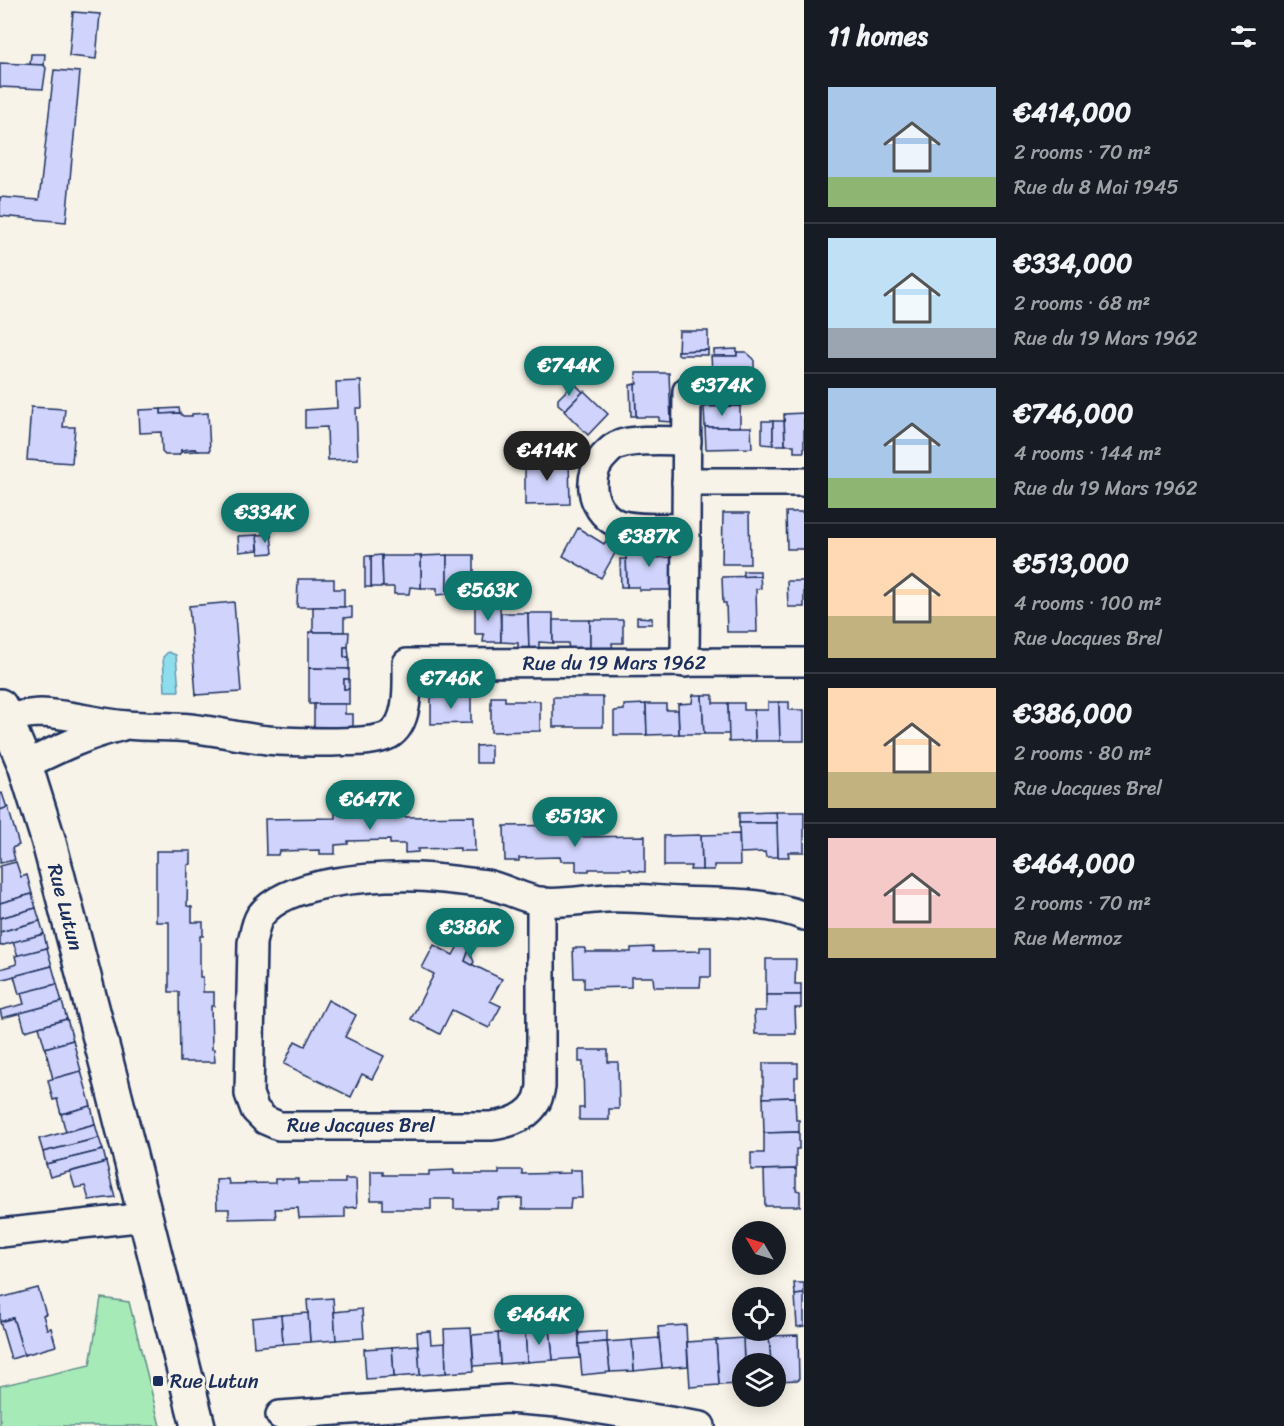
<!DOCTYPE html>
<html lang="en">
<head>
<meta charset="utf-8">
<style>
  :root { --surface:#171b24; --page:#20242c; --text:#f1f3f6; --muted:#9ea1a6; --line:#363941; --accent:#0f766e }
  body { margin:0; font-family:Sriracha,sans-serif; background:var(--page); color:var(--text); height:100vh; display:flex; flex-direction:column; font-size:22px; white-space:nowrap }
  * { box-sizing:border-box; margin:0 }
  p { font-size:20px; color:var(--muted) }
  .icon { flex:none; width:33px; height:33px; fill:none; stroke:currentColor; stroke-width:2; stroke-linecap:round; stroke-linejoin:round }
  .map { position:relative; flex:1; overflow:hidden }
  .drawer { display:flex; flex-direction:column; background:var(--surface); width:480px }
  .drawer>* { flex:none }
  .needle { width:39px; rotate:308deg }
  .buttons { position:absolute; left:732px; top:1221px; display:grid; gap:12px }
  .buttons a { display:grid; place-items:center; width:54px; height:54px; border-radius:50%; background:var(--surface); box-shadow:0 3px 15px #0003; font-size:30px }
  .price { position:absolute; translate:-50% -51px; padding:0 14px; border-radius:21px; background:var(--accent); color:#fff; font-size:20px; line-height:39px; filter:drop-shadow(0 2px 3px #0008) }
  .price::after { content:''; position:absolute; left:50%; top:36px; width:18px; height:14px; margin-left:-9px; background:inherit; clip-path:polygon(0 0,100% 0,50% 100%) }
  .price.current { background:#222; color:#fff }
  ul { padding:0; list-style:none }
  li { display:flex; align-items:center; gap:18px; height:150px; padding:0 24px }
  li+li { border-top:2px solid var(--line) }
  li span { display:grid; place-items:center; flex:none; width:168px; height:120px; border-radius:0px; color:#555 }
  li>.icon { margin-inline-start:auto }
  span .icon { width:72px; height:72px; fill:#fffc; stroke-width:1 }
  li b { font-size:26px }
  h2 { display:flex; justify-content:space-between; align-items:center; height:72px; padding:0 24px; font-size:26px }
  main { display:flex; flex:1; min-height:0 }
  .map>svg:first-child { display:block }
  .green { fill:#a6ebb7; stroke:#608d8a; stroke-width:1.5 }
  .water { fill:#8eddec; stroke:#6097b3; stroke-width:1.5 }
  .building { fill:#d0d3fb; stroke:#1b2f5e; stroke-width:1.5 }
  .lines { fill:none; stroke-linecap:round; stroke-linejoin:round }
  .minor-casing { stroke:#1b2f5e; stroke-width:32 }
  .secondary-casing { stroke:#1b2f5e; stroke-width:38 }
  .minor { stroke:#f7f3e8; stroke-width:27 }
  .secondary { stroke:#f7f3e8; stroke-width:33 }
  .poi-dot { fill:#1b2f5e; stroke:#f7f3e8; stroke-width:2 }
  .labels { text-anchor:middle; stroke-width:6; stroke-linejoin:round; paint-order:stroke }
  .street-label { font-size:20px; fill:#1b2f5e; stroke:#f7f3e8 }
  .poi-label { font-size:20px; fill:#1b2f5e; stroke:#f7f3e8; text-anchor:start }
</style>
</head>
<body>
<main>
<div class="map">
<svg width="804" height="1426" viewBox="0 0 804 1426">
  <rect width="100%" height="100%" fill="#f7f3e8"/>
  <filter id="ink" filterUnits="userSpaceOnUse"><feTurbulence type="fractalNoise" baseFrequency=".0167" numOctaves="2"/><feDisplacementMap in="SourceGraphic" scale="12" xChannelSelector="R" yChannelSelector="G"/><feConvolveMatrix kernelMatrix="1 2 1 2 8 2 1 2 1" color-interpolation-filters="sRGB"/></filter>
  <g filter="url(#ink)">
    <!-- green -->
    <polygon class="green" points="101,1298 129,1302 160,1426 0,1426 0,1386 90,1365"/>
    <!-- water -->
    <polygon class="water" points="168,652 176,655 179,691 165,691 163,657"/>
    <!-- building -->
    <g class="building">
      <polygon points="73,12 100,14 96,59 69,56"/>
      <polygon points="31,54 45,54 44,65 30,65"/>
      <polygon points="0,63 44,65 46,68 43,89 0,87"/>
      <polygon points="54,70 80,72 66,222 0,216 0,197 39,200"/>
      <polygon points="679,331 708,331 708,350 678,351"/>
      <polygon points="737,349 737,356 714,356 714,350"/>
      <polygon points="708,350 708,355 678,355 678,351"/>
      <polygon points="737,352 746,352 754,359 754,381 704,381 703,370 712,370 711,356 737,356"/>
      <polygon points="636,373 669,373 671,422 659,421 659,417 636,417 635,384 637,384"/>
      <polygon points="361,381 362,408 356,408 358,459 328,460 327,427 305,428 305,410 337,408 336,382"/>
      <polygon points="704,381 741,381 741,406 712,406 712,391 704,392"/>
      <polygon points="635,384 636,416 631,416 630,385"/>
      <polygon points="572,385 576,385 583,392 565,410 558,404 558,399"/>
      <polygon points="584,391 608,414 588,435 564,411"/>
      <polygon points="740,406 740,427 705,427 704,407"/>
      <polygon points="31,407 65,409 63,427 75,427 72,463 27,460"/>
      <polygon points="179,408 180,413 161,414 161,409"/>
      <polygon points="161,409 161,414 180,413 183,416 192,416 192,414 208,413 210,451 198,451 195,449 181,450 181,452 179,455 165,455 162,452 161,432 140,433 139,410"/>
      <polygon points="804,413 804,452 794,452 794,445 785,445 784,414"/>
      <polygon points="762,421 773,421 773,445 762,444"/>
      <polygon points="773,421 784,421 785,445 773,445"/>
      <polygon points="705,427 751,427 752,448 706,449"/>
      <polygon points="195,449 198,451 181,452 181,450"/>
      <polygon points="569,459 570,504 525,505 525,462 539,462 539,460"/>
      <polygon points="786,512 804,512 804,549 787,549"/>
      <polygon points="723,513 749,513 750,564 722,564"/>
      <polygon points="578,528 604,544 606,541 618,548 601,578 563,556"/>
      <polygon points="271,534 273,553 259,554 257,535"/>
      <polygon points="257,535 258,550 239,552 238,536"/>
      <polygon points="632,541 658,541 652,553 652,558 674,557 675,590 639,590 639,587 627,587 626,553"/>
      <polygon points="382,555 383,587 371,587 371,556"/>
      <polygon points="447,555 447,594 437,595 437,588 421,588 421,556"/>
      <polygon points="447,555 474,555 474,588 457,588 458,594 447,594"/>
      <rect x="365" y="556" width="6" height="31"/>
      <polygon points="382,556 421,556 421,588 410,587 409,594 394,594 394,587 383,587"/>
      <polygon points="620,559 626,559 627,587 621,587"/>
      <polygon points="743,571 760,571 760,576 743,577"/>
      <polygon points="760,576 761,588 756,589 757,632 727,632 726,603 723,603 722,577"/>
      <polygon points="298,579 334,579 334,589 344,589 344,607 297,607"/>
      <polygon points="787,581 804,581 804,607 788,607"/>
      <polygon points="234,602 241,692 196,695 189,606"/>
      <polygon points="475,604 500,604 501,642 483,642 484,634 475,634"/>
      <polygon points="313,607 352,607 352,617 344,618 344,632 313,632"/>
      <polygon points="501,613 528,613 529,650 518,651 518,643 501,642"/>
      <polygon points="528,613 553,613 553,643 539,642 539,651 529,650"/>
      <polygon points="637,617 652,618 652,624 637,624"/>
      <polygon points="553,620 590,620 590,650 569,650 568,643 553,643"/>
      <polygon points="590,620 623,620 623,643 612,643 613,651 590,650"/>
      <polygon points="309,632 349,632 348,647 344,647 344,657 349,657 349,669 309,668"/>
      <polygon points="344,647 348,647 349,657 344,657"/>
      <polygon points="309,668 349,669 349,679 344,679 344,689 349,689 349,704 309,704"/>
      <rect x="344" y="679" width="5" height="10"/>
      <polygon points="693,695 702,695 704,734 679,734 678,704 692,703"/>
      <polygon points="702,695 713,695 713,703 728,703 729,734 704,734"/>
      <polygon points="471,696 471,723 431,724 431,697"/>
      <polygon points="491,697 505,697 505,701 540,701 540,731 491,732"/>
      <rect x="553" y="697" width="50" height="30"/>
      <polygon points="768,702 779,702 780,741 755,741 754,710 768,710"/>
      <polygon points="779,702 789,702 789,710 804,710 804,741 780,741"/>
      <polygon points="728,703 744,703 744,710 754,710 755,741 729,742"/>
      <polygon points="314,704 345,704 345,714 353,714 353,730 314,729"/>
      <polygon points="646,704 647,735 614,735 614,711 624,710 624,705"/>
      <polygon points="646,704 666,704 666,710 678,710 679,734 647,735"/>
      <polygon points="491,745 491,763 476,763 476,746"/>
      <polygon points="2,793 7,808 0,810 0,794"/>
      <polygon points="8,807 19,845 12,848 15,860 0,863 0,810"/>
      <polygon points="405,808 405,817 474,816 475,851 460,851 460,848 418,849 418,852 405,853 405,844 390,844 390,840 348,841 348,844 335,845 335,854 320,854 320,850 279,851 278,855 266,855 265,819 335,818 335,809"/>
      <polygon points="776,812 804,812 804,852 788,852 789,857 778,857"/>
      <polygon points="776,812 777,823 739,823 739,813"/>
      <polygon points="739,823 777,823 778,857 766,857 765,852 740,853"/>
      <polygon points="575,825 575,837 645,836 645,872 631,871 631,869 589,869 589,871 576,871 576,861 561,861 560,857 519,858 519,861 505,861 504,826"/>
      <polygon points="739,834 740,865 714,865 714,870 702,870 701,835"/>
      <polygon points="701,835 702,870 690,870 691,866 664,866 664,836"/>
      <polygon points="156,851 191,851 191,864 188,865 187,906 192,907 192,922 203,922 203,936 200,936 200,977 203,977 203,992 214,992 214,1006 211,1006 212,1049 214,1049 215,1062 180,1062 179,992 169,992 169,922 156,922"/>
      <polygon points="16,862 21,877 27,875 32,894 0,903 0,866"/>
      <polygon points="32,894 36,908 0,918 0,903"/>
      <polygon points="36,908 40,921 0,932 0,918"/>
      <polygon points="40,921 44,934 0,946 0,932"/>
      <polygon points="44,934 47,948 18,956 13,942"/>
      <polygon points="465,940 469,950 465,961 502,979 490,1001 501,1006 489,1028 452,1010 440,1034 411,1019 434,974 422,968 434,945 453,955 458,946"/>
      <polygon points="653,947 653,952 700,951 700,947 711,947 711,977 701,977 700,987 654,987 653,977 631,977 631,987 584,988 584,978 574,978 573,948 585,948 585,952 631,952 631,948"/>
      <polygon points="47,948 52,966 0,980 0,969 17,964 15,956"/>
      <polygon points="469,950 474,962 472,965 465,961"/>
      <polygon points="766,959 796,959 795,984 801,984 801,995 766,995"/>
      <polygon points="52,966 57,984 19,994 14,976"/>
      <polygon points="57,984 62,1002 2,1018 0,1010 24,1004 21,993"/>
      <polygon points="766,995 801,995 801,1008 795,1008 796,1034 755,1034 754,1011 766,1011"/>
      <polygon points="328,1000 356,1015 345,1037 384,1056 372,1079 362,1074 351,1097 284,1064 295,1041 305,1046"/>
      <polygon points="62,1002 67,1019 25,1031 20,1013"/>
      <polygon points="67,1019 73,1040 45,1048 39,1027"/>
      <polygon points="73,1040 81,1071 53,1079 45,1048"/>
      <polygon points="579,1050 608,1050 608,1062 618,1062 619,1109 609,1109 609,1120 579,1120 579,1108 584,1108 583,1062 579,1062"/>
      <polygon points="763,1063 798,1063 798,1077 795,1077 795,1097 763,1098"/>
      <polygon points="81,1071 91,1106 61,1114 57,1099 53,1100 48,1080"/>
      <polygon points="795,1097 796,1120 799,1120 799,1132 764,1133 763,1098"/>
      <polygon points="91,1106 95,1124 66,1132 61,1114"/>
      <polygon points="95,1124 99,1138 43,1152 39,1139"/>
      <polygon points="799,1132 799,1149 796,1149 796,1169 751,1170 751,1153 764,1153 764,1133"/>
      <polygon points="99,1138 103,1150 46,1164 43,1152"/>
      <polygon points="103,1150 106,1162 50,1177 46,1164"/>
      <polygon points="106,1162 115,1197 89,1200 85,1186 75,1188 70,1172"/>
      <polygon points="796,1169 796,1190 800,1191 800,1206 765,1206 764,1170"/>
      <polygon points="454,1170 454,1174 499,1174 499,1170 522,1170 522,1174 570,1173 570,1170 581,1170 582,1198 571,1198 570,1209 522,1209 522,1198 499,1199 498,1209 454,1209 454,1199 431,1199 431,1209 383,1209 383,1200 371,1200 371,1171 383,1171 383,1175 429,1175 429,1171"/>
      <polygon points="228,1179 229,1184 275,1183 275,1179 298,1179 298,1183 345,1183 345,1179 356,1179 357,1207 345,1208 345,1217 299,1218 298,1208 275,1209 276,1218 229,1219 229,1209 217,1209 216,1180"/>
      <polygon points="794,1283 804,1283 804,1294 795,1295"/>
      <polygon points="38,1288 46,1314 43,1315 47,1329 51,1328 56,1346 24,1355 13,1318 0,1322 0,1298"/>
      <polygon points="804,1294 804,1326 797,1327 795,1295"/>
      <polygon points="333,1298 336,1340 310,1342 307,1300"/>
      <polygon points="362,1309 364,1338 336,1340 334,1312"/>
      <polygon points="308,1313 310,1342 283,1344 281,1315"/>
      <polygon points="281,1315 283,1344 254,1347 252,1318"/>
      <polygon points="13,1318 24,1355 11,1359 0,1322"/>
      <polygon points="550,1319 550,1329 525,1331 524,1321"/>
      <polygon points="686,1325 688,1366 662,1368 658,1327"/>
      <polygon points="578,1327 580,1358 553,1360 550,1329"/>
      <polygon points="471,1328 474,1371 446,1373 444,1329"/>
      <polygon points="550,1329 553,1360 527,1362 525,1331"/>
      <polygon points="430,1331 431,1344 445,1343 446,1373 420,1375 417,1332"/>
      <polygon points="525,1331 527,1362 500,1364 498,1333"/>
      <polygon points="607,1331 607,1342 579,1344 579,1333"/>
      <polygon points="498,1333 500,1364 474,1366 472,1335"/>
      <polygon points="798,1335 799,1380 776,1381 776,1364 771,1364 769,1336"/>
      <polygon points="769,1337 771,1364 744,1364 743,1339"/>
      <polygon points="659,1338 662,1368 634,1371 632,1340"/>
      <polygon points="743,1338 744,1364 742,1364 742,1384 719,1385 716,1340"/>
      <polygon points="632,1340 634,1371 610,1372 607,1342"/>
      <polygon points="716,1340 719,1385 690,1387 687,1342"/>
      <polygon points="607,1342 610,1372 582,1375 579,1344"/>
      <polygon points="418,1345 420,1375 394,1377 392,1347"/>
      <polygon points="392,1347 394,1377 366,1379 364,1349"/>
    </g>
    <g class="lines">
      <defs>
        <g id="minor">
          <polyline points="686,482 804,482"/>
          <path d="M685 528C667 527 632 530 616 523 589 509 585 473 607 453 610 450 614 446 618 445 636 438 667 441 687 441"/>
          <polyline points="685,663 687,391"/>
          <path id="s1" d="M5 718C17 716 29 713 41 713 70 714 98 723 127 725 148 727 169 726 190 728 216 731 241 737 267 740 288 742 310 742 331 742 349 741 373 743 389 735 410 723 407 683 407 663L804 662"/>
          <path d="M25 765C56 750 86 735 120 727"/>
          <path d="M541 901V1087C540 1091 539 1097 537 1101 528 1118 508 1124 491 1126H279L265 1120 255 1110 249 1094 252 943C254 934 255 924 260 916 286 880 376 876 417 877 440 878 463 881 486 884 505 888 523 899 543 902 564 904 586 899 607 898 632 897 657 900 681 901 722 903 765 901 804 916"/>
          <polyline points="0,1233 146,1217"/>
          <polyline points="280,1415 507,1399 558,1403 701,1426"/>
        </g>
        <g id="secondary">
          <path id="s2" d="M0 706 25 765 48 839 112 1084 198 1426"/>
        </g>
      </defs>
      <!-- minor casing -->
      <use href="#minor" class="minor-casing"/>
      <!-- secondary casing -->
      <use href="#secondary" class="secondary-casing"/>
      <!-- minor -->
      <use href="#minor" class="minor"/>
      <!-- secondary -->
      <use href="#secondary" class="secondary"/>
    </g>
  </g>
  <!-- markers -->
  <rect class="poi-dot" x="152" y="1375" width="12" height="12" rx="3"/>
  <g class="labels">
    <!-- street labels -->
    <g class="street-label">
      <text dy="7" stroke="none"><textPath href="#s1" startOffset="672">Rue du 19 Mars 1962</textPath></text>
      <text dy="7" stroke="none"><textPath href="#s2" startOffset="212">Rue Lutun</textPath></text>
      <text x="361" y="1132">Rue Jacques Brel</text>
    </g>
    <!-- poi labels -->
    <g class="poi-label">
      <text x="170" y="1388">Rue Lutun</text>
    </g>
  </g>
</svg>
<div class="buttons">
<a><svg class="needle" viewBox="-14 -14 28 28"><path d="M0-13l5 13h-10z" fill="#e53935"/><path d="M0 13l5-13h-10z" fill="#9ea1a6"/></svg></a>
<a><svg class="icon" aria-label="locate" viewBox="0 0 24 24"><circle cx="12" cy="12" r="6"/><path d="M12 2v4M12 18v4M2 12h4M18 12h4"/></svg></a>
<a><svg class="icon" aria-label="layers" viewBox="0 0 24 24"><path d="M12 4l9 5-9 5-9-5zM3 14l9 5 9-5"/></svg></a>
</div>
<b class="price" style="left:569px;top:397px">€744K</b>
<b class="price" style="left:722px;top:417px">€374K</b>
<b class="price current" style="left:547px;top:482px">€414K</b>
<b class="price" style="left:265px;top:544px">€334K</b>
<b class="price" style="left:649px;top:568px">€387K</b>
<b class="price" style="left:488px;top:622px">€563K</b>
<b class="price" style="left:451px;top:710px">€746K</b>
<b class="price" style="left:370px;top:831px">€647K</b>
<b class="price" style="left:575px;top:848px">€513K</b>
<b class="price" style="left:470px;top:959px">€386K</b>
<b class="price" style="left:539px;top:1346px">€464K</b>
</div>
<section class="drawer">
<h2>11 homes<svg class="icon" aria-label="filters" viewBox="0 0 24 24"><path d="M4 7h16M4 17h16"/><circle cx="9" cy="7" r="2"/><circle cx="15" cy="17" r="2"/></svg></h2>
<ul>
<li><span style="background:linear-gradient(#a9c7e8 75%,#8fb573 0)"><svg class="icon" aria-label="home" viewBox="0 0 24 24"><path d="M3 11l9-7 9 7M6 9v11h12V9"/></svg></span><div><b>€414,000</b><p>2 rooms · 70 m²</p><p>Rue du 8 Mai 1945</p></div></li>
<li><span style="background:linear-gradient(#bfe0f5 75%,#9aa5b1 0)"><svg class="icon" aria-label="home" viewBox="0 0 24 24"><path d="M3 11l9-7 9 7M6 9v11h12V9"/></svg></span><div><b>€334,000</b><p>2 rooms · 68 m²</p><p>Rue du 19 Mars 1962</p></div></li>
<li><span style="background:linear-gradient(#a9c7e8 75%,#8fb573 0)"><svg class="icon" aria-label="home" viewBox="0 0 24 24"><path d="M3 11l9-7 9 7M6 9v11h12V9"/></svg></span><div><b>€746,000</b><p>4 rooms · 144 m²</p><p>Rue du 19 Mars 1962</p></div></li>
<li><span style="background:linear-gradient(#ffd9b3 65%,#c2b280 0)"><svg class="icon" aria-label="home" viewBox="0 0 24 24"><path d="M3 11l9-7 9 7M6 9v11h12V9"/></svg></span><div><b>€513,000</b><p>4 rooms · 100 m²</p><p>Rue Jacques Brel</p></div></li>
<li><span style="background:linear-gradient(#ffd9b3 70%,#c2b280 0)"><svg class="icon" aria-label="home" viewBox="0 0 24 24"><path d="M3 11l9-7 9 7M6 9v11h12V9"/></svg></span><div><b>€386,000</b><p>2 rooms · 80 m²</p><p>Rue Jacques Brel</p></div></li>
<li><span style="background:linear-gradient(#f6c9c9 75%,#c2b280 0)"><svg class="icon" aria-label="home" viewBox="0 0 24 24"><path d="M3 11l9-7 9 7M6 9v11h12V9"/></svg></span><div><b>€464,000</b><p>2 rooms · 70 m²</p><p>Rue Mermoz</p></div></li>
</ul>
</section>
</main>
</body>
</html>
